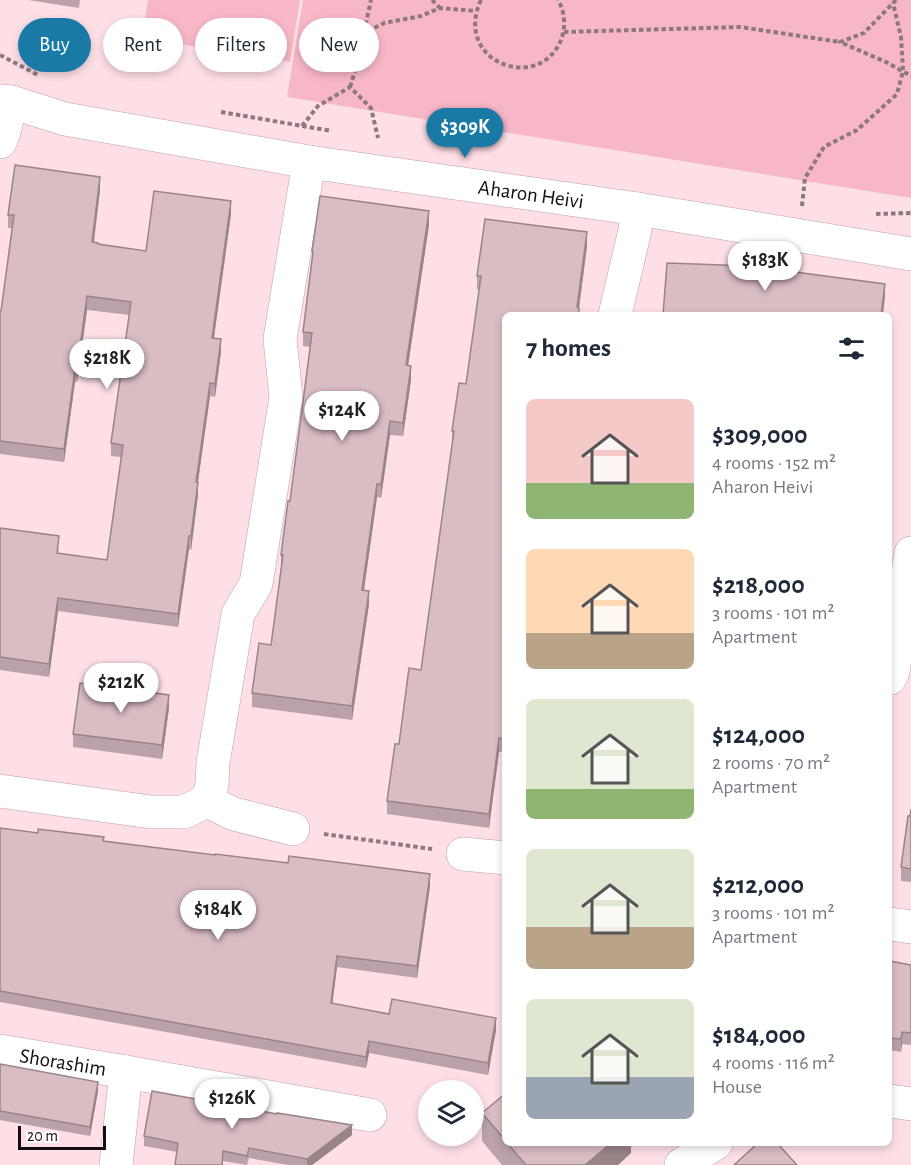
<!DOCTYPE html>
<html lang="en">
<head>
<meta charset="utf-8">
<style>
  :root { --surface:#fff; --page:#f2f2f3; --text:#1f2937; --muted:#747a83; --accent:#197aa6 }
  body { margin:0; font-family:"Alegreya Sans",sans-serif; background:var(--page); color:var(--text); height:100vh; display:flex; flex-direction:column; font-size:22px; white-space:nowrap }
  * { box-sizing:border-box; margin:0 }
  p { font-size:20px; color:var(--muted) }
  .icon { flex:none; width:33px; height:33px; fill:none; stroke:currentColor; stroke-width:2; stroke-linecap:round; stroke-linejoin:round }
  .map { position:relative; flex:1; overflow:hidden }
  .panel { position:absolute; left:502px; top:312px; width:390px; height:834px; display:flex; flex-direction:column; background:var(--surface); border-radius:9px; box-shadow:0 3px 9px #0003 }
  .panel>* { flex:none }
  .top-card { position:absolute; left:18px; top:18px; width:394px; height:54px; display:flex; gap:12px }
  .fabs { position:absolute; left:418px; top:1080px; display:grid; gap:12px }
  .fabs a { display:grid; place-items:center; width:66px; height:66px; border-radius:50%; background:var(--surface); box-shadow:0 3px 9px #0003; font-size:30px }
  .scale { position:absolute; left:18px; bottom:15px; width:88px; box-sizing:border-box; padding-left:6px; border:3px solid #160d0f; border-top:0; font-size:16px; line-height:21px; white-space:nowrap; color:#160d0f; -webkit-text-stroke:4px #fff; paint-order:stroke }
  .price { position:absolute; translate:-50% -51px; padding:0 14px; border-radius:21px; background:#fff; color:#222; font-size:20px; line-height:39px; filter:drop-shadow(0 2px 3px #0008) }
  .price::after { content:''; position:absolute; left:50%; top:36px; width:18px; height:14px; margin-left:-9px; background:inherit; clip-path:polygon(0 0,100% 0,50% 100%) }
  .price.active { background:var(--accent); color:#fff }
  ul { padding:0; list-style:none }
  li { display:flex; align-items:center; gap:18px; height:150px; padding:0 24px }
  li span { display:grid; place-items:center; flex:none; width:168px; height:120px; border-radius:9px; color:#555 }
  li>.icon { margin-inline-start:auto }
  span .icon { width:72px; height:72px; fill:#fffc; stroke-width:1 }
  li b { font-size:26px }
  h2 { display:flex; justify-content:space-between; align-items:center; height:72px; padding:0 24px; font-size:26px }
  .pill { padding:0 21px; border-radius:27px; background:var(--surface); box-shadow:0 3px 9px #0003; font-size:21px; line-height:54px }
  .pill.active { background:var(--accent); color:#fff }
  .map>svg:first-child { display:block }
  .green { fill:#f8b7c7 }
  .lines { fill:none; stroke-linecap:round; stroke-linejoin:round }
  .minor-casing { stroke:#bc9fa6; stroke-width:34 }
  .tertiary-casing { stroke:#bc9fa6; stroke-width:34 }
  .path { stroke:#8d797d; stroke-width:4; stroke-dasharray:4.5 3; stroke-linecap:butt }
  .minor { stroke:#fff; stroke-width:33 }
  .tertiary { stroke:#fff; stroke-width:33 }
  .wall { fill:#bba2a8 }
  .shaded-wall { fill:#998488 }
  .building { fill:#dabcc3; stroke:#998488; stroke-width:1.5 }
  .labels { text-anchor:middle; stroke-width:5; stroke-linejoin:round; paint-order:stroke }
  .street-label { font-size:21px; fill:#160d0f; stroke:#fff }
</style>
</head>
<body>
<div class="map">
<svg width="911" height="1165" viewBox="0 0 911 1165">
  <rect width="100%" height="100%" fill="#fedfe6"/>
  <!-- green -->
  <g class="green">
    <polygon points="148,0 300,0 290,62 142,38"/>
    <polygon points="303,0 911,0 911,198 287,97"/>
  </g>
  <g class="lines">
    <defs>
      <g id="minor">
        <polyline points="0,101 11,102 65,119 309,162 638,209 911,254"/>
        <polyline points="0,142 4,132 11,102"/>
        <polyline points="615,315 635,230 638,209"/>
        <polyline points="890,678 893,672 911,553"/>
        <polyline points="0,791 151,812 184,812 207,801 212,785 213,763 238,614 256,584 286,397 280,339 309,162"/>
        <polyline points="207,801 234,814 293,829"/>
        <polyline points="463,854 506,858"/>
        <polyline points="890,924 911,927"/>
        <polyline points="0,1051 126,1072 370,1115"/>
        <polyline points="116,1165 126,1072"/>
      </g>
      <g id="tertiary">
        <polyline points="890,1101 911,1104"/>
        <polyline points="681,1165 716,1143"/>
      </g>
    </defs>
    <!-- minor casing -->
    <use href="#minor" class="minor-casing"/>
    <!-- tertiary casing -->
    <use href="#tertiary" class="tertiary-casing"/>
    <!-- path -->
    <g class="path">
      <polyline points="432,0 440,8"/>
      <path d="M481 0C452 62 539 94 561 40 566 27 565 12 558 0"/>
      <polyline points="896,0 864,33 840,42 886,62 911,76"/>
      <polyline points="364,32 371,0"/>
      <polyline points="564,32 740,27 840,42"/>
      <polyline points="0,55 38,75"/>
      <polyline points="350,87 357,65 364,33 384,23 421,16 440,8 476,11"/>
      <polyline points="221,112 332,131"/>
      <polyline points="302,126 318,106 350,87 371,108 378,138"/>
      <polyline points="802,206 805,178 824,147 857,130 897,94 903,71 901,37 893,3"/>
      <polyline points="876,214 911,213"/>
      <polyline points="324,834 432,849"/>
    </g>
    <!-- minor -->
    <use href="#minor" class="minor"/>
    <!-- tertiary -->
    <use href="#tertiary" class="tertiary"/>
  </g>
  <!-- wall -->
  <g class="wall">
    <polygon points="28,0 80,0 79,8"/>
    <polygon points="100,190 94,242 98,244 146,251 231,214 214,338 221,352 215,397 210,396 198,482 198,495 191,550 189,549 178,627 58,611 49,677 0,670 0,528 59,549 58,553 107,560 121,457 111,456 111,443 130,315 87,310 77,382 75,382 64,462 0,454 0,311 1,311 12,228 8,228 8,215"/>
    <polygon points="429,225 408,366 411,380 403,436 390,435 381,498 377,497 364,590 369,604 352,720 252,707 252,693 271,645 281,568 281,555 290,501 310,347 303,346 303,332 312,261 312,251"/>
    <polygon points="587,246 579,308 579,315 506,315 506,735 503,752 499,752 489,828 387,814 387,801 399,744 421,670 452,445 452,431 466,384 479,289 477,289 477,276"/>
    <polygon points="169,708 162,759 73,747 73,734"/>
    <polygon points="911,809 911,882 901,881 901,867"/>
    <polygon points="0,828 430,886 417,978 337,967 332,1004 389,1014 496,1030 488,1075 369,1053 366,1068 0,1002"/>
    <polygon points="890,961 911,965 911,1045 902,1044 901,1052 890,1050"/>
    <polygon points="0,1064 98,1091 90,1136 0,1120"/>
    <polygon points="506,1093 506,1143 631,1143 631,1153 618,1165 502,1165 482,1141 482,1113"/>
    <polygon points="352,1135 312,1165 288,1165 249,1158 247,1165 223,1161 223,1165 175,1165 177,1152 144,1146 144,1136"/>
  </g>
  <!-- shaded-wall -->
  <g class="shaded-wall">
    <polygon points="100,177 100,190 92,255 92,242"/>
    <polygon points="231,201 231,214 212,351 212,338"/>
    <polygon points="429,211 429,225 406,379 406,365"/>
    <polygon points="587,232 587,246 578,315 577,307"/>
    <polygon points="885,284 885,297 883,315 881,315"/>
    <polygon points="87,296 87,310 77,382 77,369"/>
    <polygon points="221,339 221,352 215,397 215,384"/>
    <polygon points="411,366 411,380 403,436 403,423"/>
    <polygon points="75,369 75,382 64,462 64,449"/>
    <polygon points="210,383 210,396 196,495 196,482"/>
    <polygon points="390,421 390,435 381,498 381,484"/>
    <polygon points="198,482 198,495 191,550 191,536"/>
    <polygon points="377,484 377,497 362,603 362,590"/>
    <polygon points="189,536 189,549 178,627 178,614"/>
    <polygon points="369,591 369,604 352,720 352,706"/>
    <polygon points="58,598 58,611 49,677 49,664"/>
    <polygon points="169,695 169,708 162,759 162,745"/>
    <polygon points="506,721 506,735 503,752 503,739"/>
    <polygon points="499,738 499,752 489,828 489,814"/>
    <polygon points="430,874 430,886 417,978 417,966"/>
    <polygon points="337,956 337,967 331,1015 331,1003"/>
    <polygon points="496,1018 496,1030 488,1075 488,1063"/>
    <polygon points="902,1032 902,1044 901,1052 901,1039"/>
    <polygon points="369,1041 369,1053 366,1068 366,1057"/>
    <polygon points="98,1082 98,1091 90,1136 90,1127"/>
    <polygon points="352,1125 352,1135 312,1165 307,1165 307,1159"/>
    <polygon points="611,1143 631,1143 631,1153 618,1165 585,1165"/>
  </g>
  <!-- building -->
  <g class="building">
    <polygon points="15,165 100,177 92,242 98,243 98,244 146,251 154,191 231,201 212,338 221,339 215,384 210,383 196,482 198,482 191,536 189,536 178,614 58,598 49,664 0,657 0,528 59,536 57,553 107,560 123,445 111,443 131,302 87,296 77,369 75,369 64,449 0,441 0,311 1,311 14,215 8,215"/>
    <polygon points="320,196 429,211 406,365 411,366 403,423 390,421 381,484 377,484 362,590 369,591 352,706 252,693 259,643 271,645 283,555 281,555 288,501 290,501 312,333 303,332 313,252 312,251"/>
    <polygon points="485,219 587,232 577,307 579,308 579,315 506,315 506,669 504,681 506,681 506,721 503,739 499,738 489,814 387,801 395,744 399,744 409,668 421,670 454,431 452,431 459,383 466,384 481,276 477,276"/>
    <polygon points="667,263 780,267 780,270 885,284 881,315 663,315"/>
    <polygon points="80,683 169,695 162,745 73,734"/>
    <polygon points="911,809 911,869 901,867 908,816 910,816"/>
    <polygon points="0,828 38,833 38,829 104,837 103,841 215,855 215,854 288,863 289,856 430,874 417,966 337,956 331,1003 389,1014 392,999 496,1018 488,1063 369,1041 366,1057 0,991"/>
    <polygon points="890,961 911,965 911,1033 902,1032 901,1039 890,1038"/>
    <polygon points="0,1064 98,1082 90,1127 0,1111"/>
    <polygon points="152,1091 277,1114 277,1113 352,1125 307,1159 249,1148 247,1156 223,1151 222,1165 175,1165 178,1143 144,1136"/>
    <polygon points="506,1093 506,1141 482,1113"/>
    <polygon points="507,1143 611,1143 585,1165 526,1165"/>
    <polygon points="758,1143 777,1143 797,1165 734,1165"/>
  </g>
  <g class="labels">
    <!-- street labels -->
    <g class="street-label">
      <text transform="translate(531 194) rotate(8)" y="7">Aharon Heivi</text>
      <text transform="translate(63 1062) rotate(9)" y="7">Shorashim</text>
    </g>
  </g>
</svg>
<div class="fabs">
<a><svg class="icon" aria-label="layers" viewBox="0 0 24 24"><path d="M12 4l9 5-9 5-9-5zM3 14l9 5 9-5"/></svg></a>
</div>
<div class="scale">20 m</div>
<b class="price active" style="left:465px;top:159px">$309K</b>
<b class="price" style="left:765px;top:292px">$183K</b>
<b class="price" style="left:107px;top:390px">$218K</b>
<b class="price" style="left:342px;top:442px">$124K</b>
<b class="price" style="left:121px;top:714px">$212K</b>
<b class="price" style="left:218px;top:941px">$184K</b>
<b class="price" style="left:232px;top:1130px">$126K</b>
<div class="top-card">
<a class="pill active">Buy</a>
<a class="pill">Rent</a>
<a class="pill">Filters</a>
<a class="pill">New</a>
</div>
<section class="panel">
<h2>7 homes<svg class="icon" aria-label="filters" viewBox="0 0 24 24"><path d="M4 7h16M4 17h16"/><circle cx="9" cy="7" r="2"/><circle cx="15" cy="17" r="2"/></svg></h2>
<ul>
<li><span style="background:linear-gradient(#f6c9c9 70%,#8fb573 0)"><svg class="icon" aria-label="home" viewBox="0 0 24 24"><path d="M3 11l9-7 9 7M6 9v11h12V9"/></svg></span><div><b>$309,000</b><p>4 rooms · 152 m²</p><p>Aharon Heivi</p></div></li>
<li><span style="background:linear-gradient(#ffd9b3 70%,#b9a48a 0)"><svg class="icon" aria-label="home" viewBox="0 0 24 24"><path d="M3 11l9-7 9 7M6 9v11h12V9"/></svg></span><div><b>$218,000</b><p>3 rooms · 101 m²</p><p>Apartment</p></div></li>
<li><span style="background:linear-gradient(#dfe7d0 75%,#8fb573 0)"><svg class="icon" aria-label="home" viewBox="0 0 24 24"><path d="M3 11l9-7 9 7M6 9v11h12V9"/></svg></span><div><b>$124,000</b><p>2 rooms · 70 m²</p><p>Apartment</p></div></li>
<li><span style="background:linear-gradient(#dfe7d0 65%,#b9a48a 0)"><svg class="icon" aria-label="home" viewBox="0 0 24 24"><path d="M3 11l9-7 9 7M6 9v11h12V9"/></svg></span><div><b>$212,000</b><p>3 rooms · 101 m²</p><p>Apartment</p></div></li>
<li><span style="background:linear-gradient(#dfe7d0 65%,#9aa5b1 0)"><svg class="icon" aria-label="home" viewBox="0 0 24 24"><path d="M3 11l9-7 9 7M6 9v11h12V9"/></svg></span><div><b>$184,000</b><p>4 rooms · 116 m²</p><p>House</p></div></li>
</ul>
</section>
</div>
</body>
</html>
